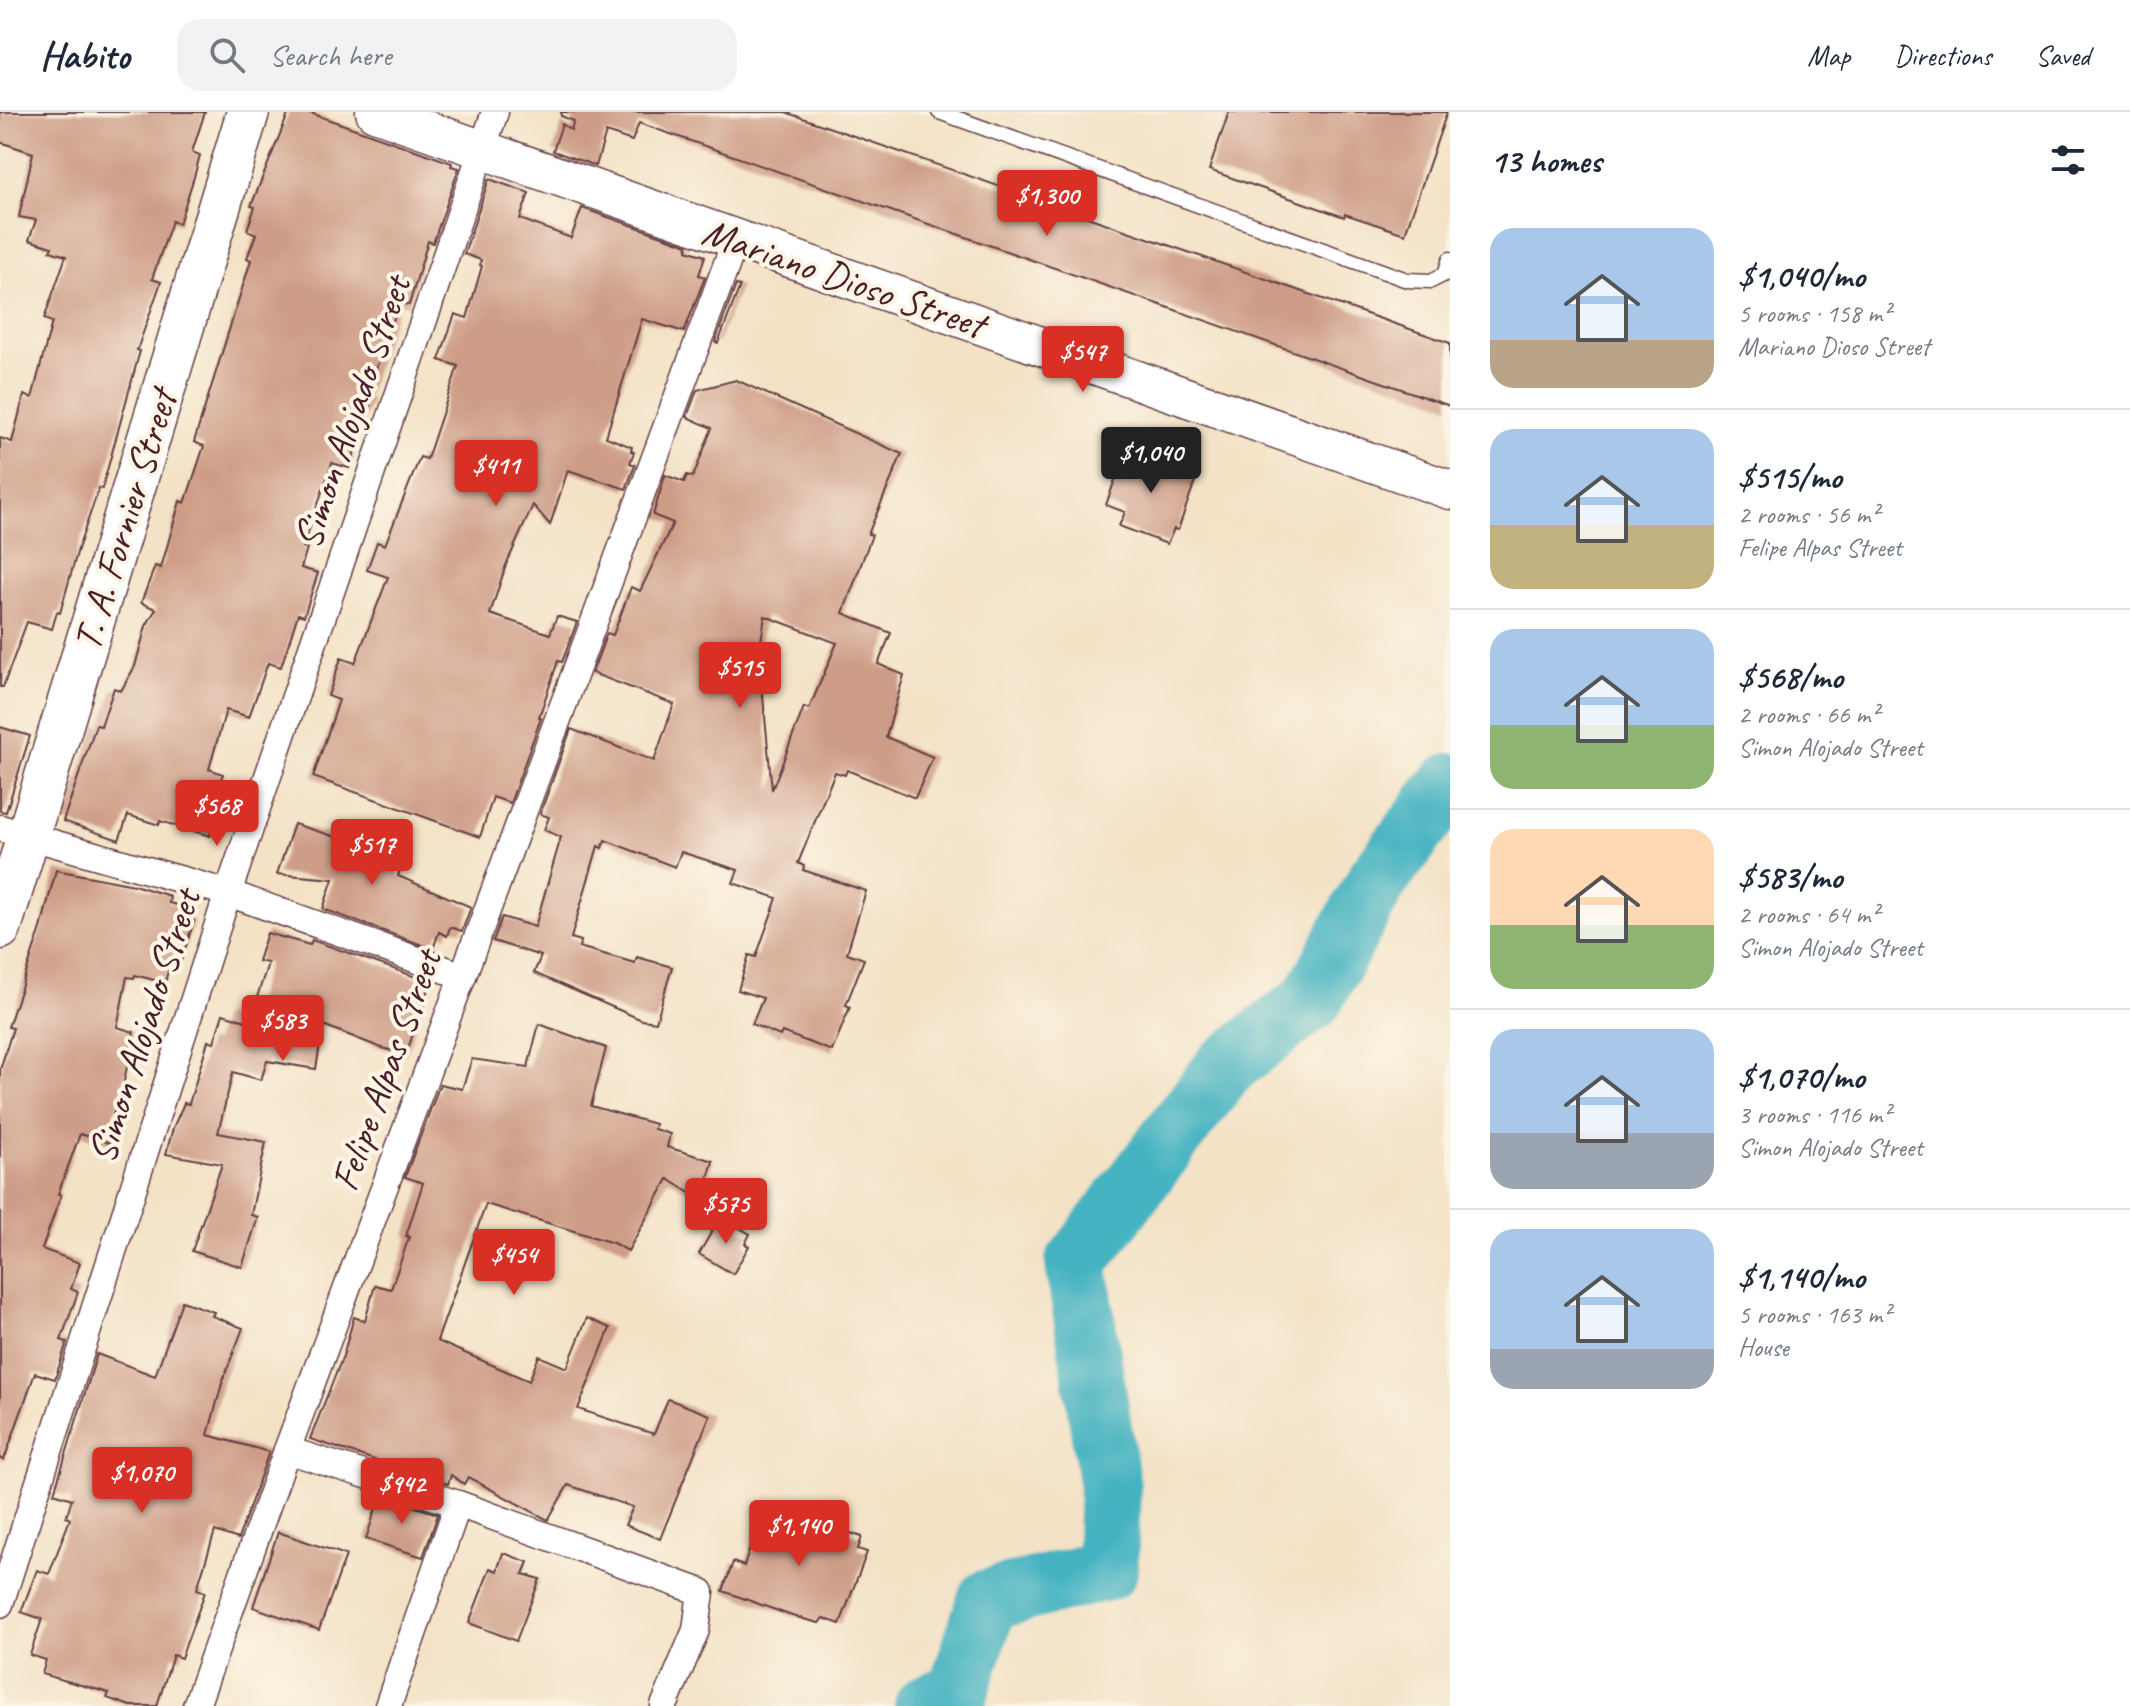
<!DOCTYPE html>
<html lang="en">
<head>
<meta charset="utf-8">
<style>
  :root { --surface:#fff; --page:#f2f2f3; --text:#1f2937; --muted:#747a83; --line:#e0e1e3; --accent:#d93025 }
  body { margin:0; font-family:Caveat,sans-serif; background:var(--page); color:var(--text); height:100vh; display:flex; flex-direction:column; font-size:30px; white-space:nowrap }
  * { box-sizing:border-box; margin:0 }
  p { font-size:26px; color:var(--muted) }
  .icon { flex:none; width:44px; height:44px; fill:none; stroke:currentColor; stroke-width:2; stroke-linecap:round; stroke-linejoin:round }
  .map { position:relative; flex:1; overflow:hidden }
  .side { display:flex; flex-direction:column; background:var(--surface); width:680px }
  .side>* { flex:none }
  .price { position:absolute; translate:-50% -68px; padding:0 18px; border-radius:8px; background:var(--accent); color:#fff; font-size:26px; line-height:52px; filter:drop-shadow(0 2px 4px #0008) }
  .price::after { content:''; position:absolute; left:50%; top:48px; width:24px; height:18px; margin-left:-12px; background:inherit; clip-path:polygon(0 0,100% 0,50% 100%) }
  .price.selected { background:#222; color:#fff }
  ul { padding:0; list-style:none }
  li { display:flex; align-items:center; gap:24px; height:200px; padding:0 40px }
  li+li { border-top:2px solid var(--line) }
  li span { display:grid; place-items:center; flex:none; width:224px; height:160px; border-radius:24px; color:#555 }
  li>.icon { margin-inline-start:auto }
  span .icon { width:96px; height:96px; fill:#fffc; stroke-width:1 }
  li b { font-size:34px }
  h2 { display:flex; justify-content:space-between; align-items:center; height:96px; padding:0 40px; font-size:34px }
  header { display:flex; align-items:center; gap:48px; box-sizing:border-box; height:112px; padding:0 40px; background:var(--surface); border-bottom:2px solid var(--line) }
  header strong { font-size:38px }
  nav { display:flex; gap:44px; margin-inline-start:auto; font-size:28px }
  .search { width:560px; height:72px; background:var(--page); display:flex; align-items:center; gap:20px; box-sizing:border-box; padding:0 28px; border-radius:24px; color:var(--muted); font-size:30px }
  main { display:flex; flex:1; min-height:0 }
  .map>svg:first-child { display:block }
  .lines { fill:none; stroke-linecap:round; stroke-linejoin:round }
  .river { stroke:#45b3c1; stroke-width:62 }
  .building { fill:#ce9d87; fill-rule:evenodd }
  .lane-casing { stroke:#633c42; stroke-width:17 }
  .street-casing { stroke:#633c42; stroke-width:29 }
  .secondary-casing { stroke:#633c42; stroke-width:41 }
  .primary-casing { stroke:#633c42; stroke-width:45 }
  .lane { stroke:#fff; stroke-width:14 }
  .street { stroke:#fff; stroke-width:26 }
  .secondary { stroke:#fff; stroke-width:38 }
  .primary { stroke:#fff; stroke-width:42 }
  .labels { text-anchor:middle; stroke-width:8; stroke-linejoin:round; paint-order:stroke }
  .street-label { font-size:40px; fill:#4a1f2b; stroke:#fcf5e5 }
</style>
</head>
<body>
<header>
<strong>Habito</strong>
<div class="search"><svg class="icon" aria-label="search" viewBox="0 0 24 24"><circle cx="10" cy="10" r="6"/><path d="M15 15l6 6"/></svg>Search here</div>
<nav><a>Map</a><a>Directions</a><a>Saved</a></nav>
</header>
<main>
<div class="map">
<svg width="1450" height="1594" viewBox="0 0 1450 1594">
  <rect width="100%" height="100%" fill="#fcf5e5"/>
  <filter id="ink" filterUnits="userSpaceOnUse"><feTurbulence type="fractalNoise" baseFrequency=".0125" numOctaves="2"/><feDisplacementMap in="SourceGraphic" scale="16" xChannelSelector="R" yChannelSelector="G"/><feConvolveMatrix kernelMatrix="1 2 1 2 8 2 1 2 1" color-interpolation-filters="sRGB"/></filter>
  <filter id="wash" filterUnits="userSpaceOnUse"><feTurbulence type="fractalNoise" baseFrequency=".006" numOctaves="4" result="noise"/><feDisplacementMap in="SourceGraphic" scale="32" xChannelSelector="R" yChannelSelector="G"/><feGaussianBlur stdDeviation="1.8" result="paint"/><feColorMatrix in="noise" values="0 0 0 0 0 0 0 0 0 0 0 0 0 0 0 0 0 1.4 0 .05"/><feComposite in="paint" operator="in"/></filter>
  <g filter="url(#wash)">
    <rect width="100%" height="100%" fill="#f3e2c6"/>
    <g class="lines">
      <!-- river -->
      <polyline class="river" points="925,1594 958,1580 988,1488 1107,1458 1110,1375 1076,1151 1225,955 1312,888 1378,767 1450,672"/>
    </g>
    <g id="blocks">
      <!-- building -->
      <g class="building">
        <polygon points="0,0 205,0 192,40 200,43 194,65 179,112 172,109 152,167 161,170 137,238 140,239 135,257 102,377 99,376 78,437 60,501 57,500 52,517 27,510 3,575 0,575 0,326 12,330 24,283 32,286 52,210 44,207 66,144 50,139 52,135 29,128 36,108 19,105 33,41 0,30"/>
        <polygon points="289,0 308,0 319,4 452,51 451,54 459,56 433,131 428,129 409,193 400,191 384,232 367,286 372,288 356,330 353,347 349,356 332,351 303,435 307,436 301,456 318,461 304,504 298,502 281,555 268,551 249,605 226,598 209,657 223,662 220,670 226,671 210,724 160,709 159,713 128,703 119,728 63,709 96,613 101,614 114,576 121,579 135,554 146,514 156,497 141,491 155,454 161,456 180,389 185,391 204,334 194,330 251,148 247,146 256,122 247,118 255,95 251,94"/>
        <polygon points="561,0 785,0 1450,231 1450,294 639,11 632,29 606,20 596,54 553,39 562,12 571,18 574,9 561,4"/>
        <polygon points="1229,0 1447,0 1405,122 1345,102 1344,105 1209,58"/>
        <polygon points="489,67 529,81 520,107 571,126 582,96 688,133 687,138 705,144 699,163 705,165 684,220 642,207 606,325 632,335 631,339 634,340 630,351 635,353 626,377 568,358 550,413 533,393 506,453 490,502 550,522 557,504 577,510 562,550 558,549 539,605 541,606 510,691 493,685 480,725 313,665 339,588 328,584 341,546 355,551 388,465 367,458 377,430 385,433 420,345 427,347 458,254 439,248 455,202 467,206 482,154 480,153 481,148 464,142"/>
        <polygon points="736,173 740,174 718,231 715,230"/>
        <path d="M736 268 902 342 868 422 872 423 843 501 891 521 878 552 904 563 886 625 933 645 915 686 847 658 845 663 835 660 798 751 804 754 803 758 866 779 847 841 864 847 846 893 850 895 832 939 782 920 780 924 752 912 763 886 738 878 749 843 756 845 777 786 733 771 738 758 681 740 675 755 605 728 602 736 598 734 571 826 581 829 579 835 635 851 637 845 672 855 656 910 642 908 534 861 541 844 493 829 502 805 535 815 561 725 544 718 549 705 540 702 571 617 654 649 674 592 592 561 607 521 613 523 631 475 640 479 673 411 653 403 665 363 684 370 687 363 693 365 712 316 687 305 697 278ZM765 504 837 531 809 597 804 595 772 678 759 542Z"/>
        <polygon points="1127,334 1181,353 1178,359 1196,366 1178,418 1174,417 1167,432 1119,414 1125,400 1106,393"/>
        <polygon points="0,615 30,624 6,700 0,699"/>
        <polygon points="294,712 404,746 398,764 471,795 462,819 450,815 447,824 439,820 433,837 323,797 333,767 277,762"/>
        <polygon points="56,758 134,773 170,784 169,791 185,795 184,798 193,800 191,808 194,809 181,849 171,846 165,871 135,863 134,866 127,865 117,915 134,920 120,989 113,1002 124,1005 116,1033 80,1022 58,1082 61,1083 42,1137 80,1151 71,1177 78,1180 61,1228 67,1230 55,1267 35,1261 4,1348 0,1347 0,958 13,916 8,915 41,816"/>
        <polygon points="267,821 310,833 312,828 422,867 421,870 429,874 406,943 379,935 323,913 316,957 267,949 261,968 233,960 218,1021 266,1030 251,1103 258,1105 242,1155 192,1139 222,1052 166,1042 173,1016 184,991 189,992 208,929 214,930 223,902 249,910 268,851 258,849"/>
        <polygon points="539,912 606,936 591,994 655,1012 654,1017 670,1022 667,1035 713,1049 702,1088 668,1067 628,1139 613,1131 486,1092 437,1229 529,1269 539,1244 567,1256 587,1206 610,1216 578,1297 654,1322 668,1287 710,1303 660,1427 625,1413 633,1395 568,1373 548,1408 468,1365 464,1372 451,1363 448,1372 310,1327 343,1244 354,1205 365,1209 375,1173 391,1177 409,1125 406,1124 423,1071 405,1065 440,972 462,977 472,947 528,955"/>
        <polygon points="720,1105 750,1122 745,1132 749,1134 733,1162 699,1142"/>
        <polygon points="182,1189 214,1200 212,1204 243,1216 223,1268 208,1323 269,1340 238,1427 215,1419 197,1477 205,1480 181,1546 173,1543 157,1594 130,1594 107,1586 109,1581 42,1562 46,1548 30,1543 42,1507 21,1500 37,1458 49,1462 70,1407 66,1405 72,1387 54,1381 97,1242 155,1264"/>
        <polygon points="380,1384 438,1402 423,1445 366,1427"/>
        <polygon points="776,1396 862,1425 858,1437 867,1440 840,1512 823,1506 819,1511 792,1504 723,1479 733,1450 744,1454 762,1401 773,1405"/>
        <polygon points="278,1420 346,1443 319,1518 253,1495"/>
        <polygon points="503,1441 528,1450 523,1462 540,1467 516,1529 469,1511 490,1456 497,1459"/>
      </g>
    </g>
  </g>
  <g filter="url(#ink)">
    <use href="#blocks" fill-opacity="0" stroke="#633c42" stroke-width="2"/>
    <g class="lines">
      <defs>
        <polyline id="lane" points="939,0 1407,168 1431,169 1445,162 1450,147"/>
        <g id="street">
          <polyline points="0,716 228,781 463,864"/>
          <polyline points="287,1338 458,1392 701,1480 696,1518 664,1594"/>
          <polyline points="0,1492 228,781 495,0"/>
          <polyline points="196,1594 287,1338 736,127"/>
          <polyline points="388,1594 458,1392"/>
        </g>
        <polyline id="secondary" points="375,0 1450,378"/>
        <polyline id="primary" points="0,816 248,0"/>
      </defs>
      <!-- lane casing -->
      <use href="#lane" class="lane-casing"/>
      <!-- street casing -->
      <use href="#street" class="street-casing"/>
      <!-- secondary casing -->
      <use href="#secondary" class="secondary-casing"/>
      <!-- primary casing -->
      <use href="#primary" class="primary-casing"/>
      <!-- lane -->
      <use href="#lane" class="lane"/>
      <!-- street -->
      <use href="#street" class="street"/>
      <!-- secondary -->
      <use href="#secondary" class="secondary"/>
      <!-- primary -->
      <use href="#primary" class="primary"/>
    </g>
  </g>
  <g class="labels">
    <!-- street labels -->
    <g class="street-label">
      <text transform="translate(844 165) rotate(19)" y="14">Mariano Dioso Street</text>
      <text transform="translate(351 300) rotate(-71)" y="14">Simon Alojado Street</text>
      <text transform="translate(124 408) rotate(-73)" y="14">T. A. Fornier Street</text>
      <text transform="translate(143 914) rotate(-72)" y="14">Simon Alojado Street</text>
      <text transform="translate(385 958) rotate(-70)" y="14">Felipe Alpas Street</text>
    </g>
  </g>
</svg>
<b class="price" style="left:1047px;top:126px">$1,300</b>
<b class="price" style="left:1083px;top:282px">$547</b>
<b class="price selected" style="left:1151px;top:383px">$1,040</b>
<b class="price" style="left:496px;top:396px">$411</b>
<b class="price" style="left:740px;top:598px">$515</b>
<b class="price" style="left:217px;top:736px">$568</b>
<b class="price" style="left:372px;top:775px">$517</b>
<b class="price" style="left:283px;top:951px">$583</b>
<b class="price" style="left:726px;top:1134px">$575</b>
<b class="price" style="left:514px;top:1185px">$454</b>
<b class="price" style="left:142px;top:1403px">$1,070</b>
<b class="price" style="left:402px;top:1414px">$942</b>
<b class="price" style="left:799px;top:1456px">$1,140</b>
</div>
<section class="side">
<h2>13 homes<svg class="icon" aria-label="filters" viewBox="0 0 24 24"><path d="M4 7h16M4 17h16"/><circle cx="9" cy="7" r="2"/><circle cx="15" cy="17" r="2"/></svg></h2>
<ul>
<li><span style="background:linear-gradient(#a9c7e8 70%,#b9a48a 0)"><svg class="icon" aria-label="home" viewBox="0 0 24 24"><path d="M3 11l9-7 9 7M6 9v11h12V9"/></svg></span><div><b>$1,040/mo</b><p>5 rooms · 158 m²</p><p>Mariano Dioso Street</p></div></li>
<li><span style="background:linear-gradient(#a9c7e8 60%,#c2b280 0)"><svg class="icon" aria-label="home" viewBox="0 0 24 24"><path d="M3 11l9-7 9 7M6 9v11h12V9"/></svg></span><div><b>$515/mo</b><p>2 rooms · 56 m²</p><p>Felipe Alpas Street</p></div></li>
<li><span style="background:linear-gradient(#a9c7e8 60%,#8fb573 0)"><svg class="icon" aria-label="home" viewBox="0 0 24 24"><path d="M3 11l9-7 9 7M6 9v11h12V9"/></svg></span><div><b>$568/mo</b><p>2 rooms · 66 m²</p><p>Simon Alojado Street</p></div></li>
<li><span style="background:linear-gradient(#ffd9b3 60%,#8fb573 0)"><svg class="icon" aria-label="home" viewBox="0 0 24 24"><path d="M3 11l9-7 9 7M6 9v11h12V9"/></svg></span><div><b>$583/mo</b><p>2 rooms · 64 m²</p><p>Simon Alojado Street</p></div></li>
<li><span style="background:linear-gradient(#a9c7e8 65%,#9aa5b1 0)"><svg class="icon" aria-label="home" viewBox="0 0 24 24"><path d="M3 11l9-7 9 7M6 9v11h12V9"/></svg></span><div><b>$1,070/mo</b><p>3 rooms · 116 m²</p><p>Simon Alojado Street</p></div></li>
<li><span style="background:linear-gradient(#a9c7e8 75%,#9aa5b1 0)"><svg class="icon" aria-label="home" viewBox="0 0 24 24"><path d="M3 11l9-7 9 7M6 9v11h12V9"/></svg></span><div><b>$1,140/mo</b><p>5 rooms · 163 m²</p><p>House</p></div></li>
</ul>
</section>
</main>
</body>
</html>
